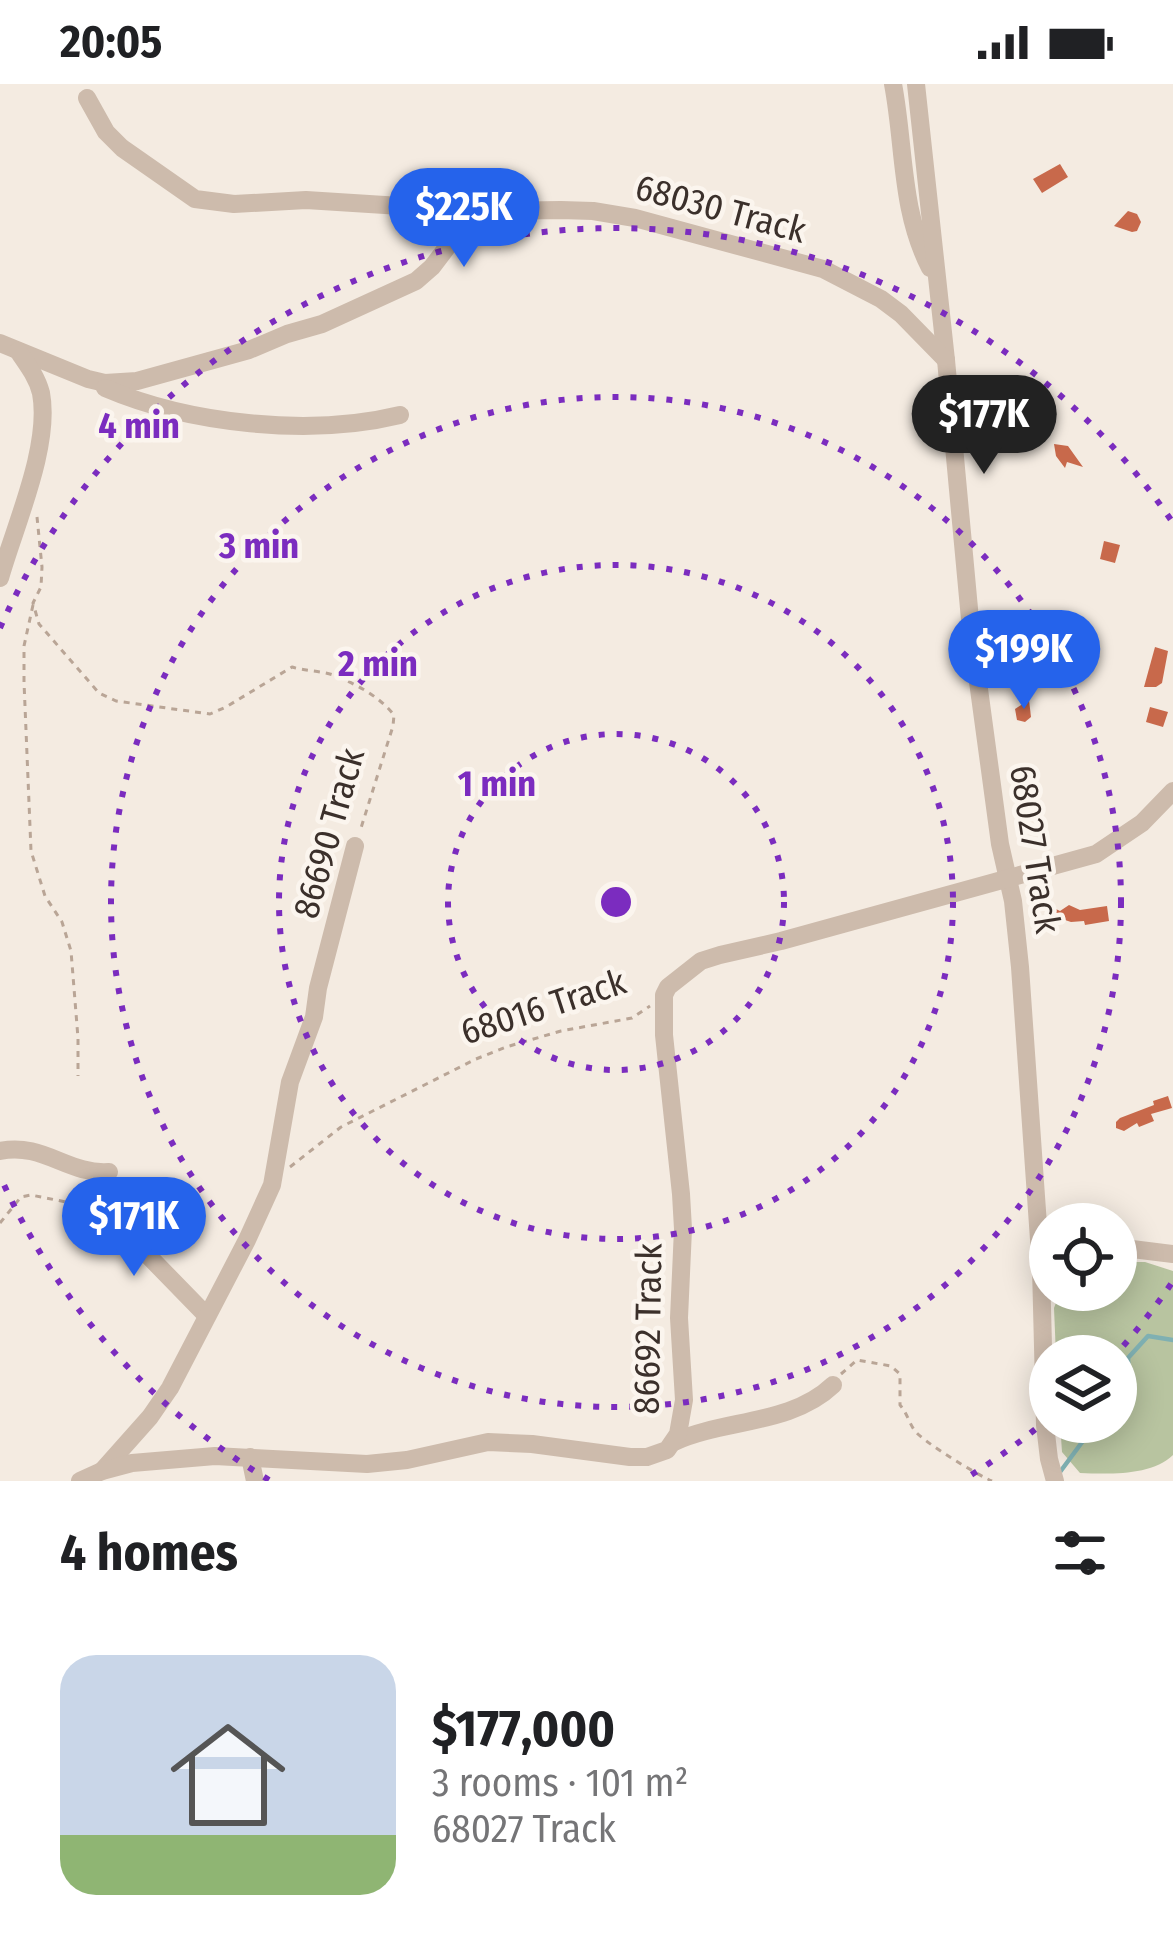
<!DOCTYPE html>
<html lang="en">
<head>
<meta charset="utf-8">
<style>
  :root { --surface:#fff; --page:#f6f6f6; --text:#202124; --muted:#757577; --line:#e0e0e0; --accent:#2563eb }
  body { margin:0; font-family:"Fira Sans Condensed",sans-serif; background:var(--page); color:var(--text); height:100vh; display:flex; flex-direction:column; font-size:45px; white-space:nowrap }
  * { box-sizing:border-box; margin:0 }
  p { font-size:39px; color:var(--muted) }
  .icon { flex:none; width:66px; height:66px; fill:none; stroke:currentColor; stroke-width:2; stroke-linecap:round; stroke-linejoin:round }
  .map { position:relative; height:1397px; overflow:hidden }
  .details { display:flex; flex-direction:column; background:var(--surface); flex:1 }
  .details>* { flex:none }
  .controls { position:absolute; left:1029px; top:1119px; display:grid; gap:24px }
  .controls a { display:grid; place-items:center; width:108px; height:108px; border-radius:50%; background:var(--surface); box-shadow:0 6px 30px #0003; font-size:60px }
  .price { position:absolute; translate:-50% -102px; padding:0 27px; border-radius:42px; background:var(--accent); color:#fff; font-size:39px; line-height:78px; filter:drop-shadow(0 3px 6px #0008) }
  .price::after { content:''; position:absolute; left:50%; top:72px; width:36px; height:27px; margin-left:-18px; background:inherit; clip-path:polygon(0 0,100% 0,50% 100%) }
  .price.selected { background:#222; color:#fff }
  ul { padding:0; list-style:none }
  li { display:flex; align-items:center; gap:36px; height:300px; padding:0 60px }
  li+li { border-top:3px solid var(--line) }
  li span { display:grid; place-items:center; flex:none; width:336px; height:240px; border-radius:36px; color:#555 }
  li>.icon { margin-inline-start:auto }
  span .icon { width:144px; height:144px; fill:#fffc; stroke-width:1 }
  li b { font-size:51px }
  h2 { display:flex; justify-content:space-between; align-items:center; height:144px; padding:0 60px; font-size:51px }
  .status { display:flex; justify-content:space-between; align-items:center; height:84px; padding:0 60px; background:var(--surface); direction:ltr }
  .status svg { height:33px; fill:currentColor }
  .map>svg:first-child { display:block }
  .green { fill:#b8c4a0 }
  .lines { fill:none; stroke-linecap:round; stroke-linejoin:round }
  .stream { stroke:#7fb0b2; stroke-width:4.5 }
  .building { fill:#c8694b }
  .path { stroke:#b9a596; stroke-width:3; stroke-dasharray:6 6; stroke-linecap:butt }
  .minor { stroke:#cdbbac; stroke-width:18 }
  .ring { fill:none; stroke:#7b2cbf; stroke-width:6; stroke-dasharray:6 12 }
  .labels { text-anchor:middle; stroke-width:9; stroke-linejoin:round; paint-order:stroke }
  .street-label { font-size:36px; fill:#3b302b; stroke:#fbf5ee }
  .centre { fill:#7b2cbf; stroke:#fbf5ee; stroke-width:6 }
  .ring-label { font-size:36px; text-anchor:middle; font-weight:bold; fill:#7b2cbf; stroke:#fbf5ee; stroke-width:9; stroke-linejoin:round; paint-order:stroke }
</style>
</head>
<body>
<div class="status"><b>20:05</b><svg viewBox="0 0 49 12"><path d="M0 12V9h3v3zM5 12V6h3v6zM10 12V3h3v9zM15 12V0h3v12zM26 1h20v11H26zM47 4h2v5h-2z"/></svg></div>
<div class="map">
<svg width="1173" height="1397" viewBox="0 0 1173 1397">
  <rect width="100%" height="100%" fill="#f4ebe1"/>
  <!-- green -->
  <path class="green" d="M1116 1178H1145L1173 1187V1371C1152 1392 1109 1390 1080 1389L1062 1368 1060 1338H1116V1272H1056L1054 1224 1061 1206H1116Z"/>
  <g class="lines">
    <!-- stream -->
    <g class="stream">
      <polyline points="1116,1312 1129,1294 1128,1274 1148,1252 1173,1256"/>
      <polyline points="1060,1388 1097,1338"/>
    </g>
  </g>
  <!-- building -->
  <g class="building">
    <polygon points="1060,80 1068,93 1042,109 1033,95"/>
    <polygon points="1128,127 1137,130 1141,138 1137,147 1132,148 1114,142"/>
    <polygon points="1054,360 1068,362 1083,383 1067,378 1065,384 1056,372"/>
    <polygon points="1104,457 1120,461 1115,479 1100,475"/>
    <polygon points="1155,563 1168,567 1162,599 1156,603 1144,603"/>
    <polygon points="1029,616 1031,633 1025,638 1017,636 1015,625"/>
    <polygon points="1150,623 1168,628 1163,643 1146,638"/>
    <polygon points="1069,821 1080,826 1107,822 1109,837 1085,841 1084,837 1071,838 1062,835 1052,839 1046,835 1048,826 1054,824 1060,827"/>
    <polygon points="1168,1012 1172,1024 1151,1030 1154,1037 1139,1043 1137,1039 1124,1047 1116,1044 1116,1038 1120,1034 1154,1021 1153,1017"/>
  </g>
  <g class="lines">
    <!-- path -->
    <g class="path">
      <path d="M37 433 42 483 41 503 33 519 39 540 99 609 116 617 210 630 226 623 292 583C305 587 322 587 333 591 356 600 379 612 394 631L393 642 361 744"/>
      <polyline points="33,521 24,562 24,598 31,767 45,812 62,838 71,867 78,954 78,992"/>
      <polyline points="290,1083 341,1043 476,975 506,963 561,947 632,934 650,922"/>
      <polyline points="0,1139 21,1113 31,1111 81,1121"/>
      <path d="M841 1290 857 1276 891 1282 900 1290V1321C907 1329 909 1339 915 1347 922 1357 979 1392 992 1397"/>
    </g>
    <!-- minor -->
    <g class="minor">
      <path d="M893 0C905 63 900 125 930 184"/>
      <polyline points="916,0 946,276 971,546 1000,760 1013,817 1020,883 1041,1184 1045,1341 1049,1375 1055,1397"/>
      <polyline points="87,14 106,48 122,64 195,115 234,120 306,116 432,124 452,129 467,137"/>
      <polyline points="0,259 88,295 105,299 137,297 249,266 287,250 322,240 416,197 432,183 467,137 477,130 491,127 561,126 593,127 635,134 823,185 881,215 901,230 946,276"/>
      <path d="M105 304C189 340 310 353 400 331"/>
      <path d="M0 494C15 441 51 362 41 309 37 293 27 280 18 267"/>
      <path d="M0 1067C43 1058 68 1091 109 1088"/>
      <polyline points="94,1123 131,1154 206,1231"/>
      <polyline points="1116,1163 1173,1170"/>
      <path d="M674 1358C724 1335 791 1341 833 1301"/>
      <polyline points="250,1373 255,1397"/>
      <polyline points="102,1387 150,1333 170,1304 247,1156 272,1101 290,998 314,933 318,904 355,762"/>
      <polyline points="80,1397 102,1387 132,1379 215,1372 367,1380 407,1376 488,1358 532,1360 630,1373 647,1373 667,1366 678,1350 684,1316 679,1234 683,1145 681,1110 664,951 664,911 668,903 701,877 720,871 781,857 1096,770 1142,739 1173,707"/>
    </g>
  </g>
  <!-- distance rings -->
  <g class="ring">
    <circle cx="616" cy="818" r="168"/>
    <circle cx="616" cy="818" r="337"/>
    <circle cx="616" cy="818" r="505"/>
    <path d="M1171 1200A674 674 0 0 1 1117 1269M1049 1334A674 674 0 0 1 963 1396M269 1396A674 674 0 0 1 0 1092M0 544A674 674 0 0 1 1171 436"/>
  </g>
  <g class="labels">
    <!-- street labels -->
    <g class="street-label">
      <text transform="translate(721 124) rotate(15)" y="13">68030 Track</text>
      <text transform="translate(328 749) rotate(-74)" y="13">86690 Track</text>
      <text transform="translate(1036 765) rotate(81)" y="13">68027 Track</text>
      <text transform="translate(543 922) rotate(-18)" y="13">68016 Track</text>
      <text transform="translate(647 1245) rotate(-89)" y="13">86692 Track</text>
    </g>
  </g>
  <circle cx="616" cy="818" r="18" class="centre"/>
  <g class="ring-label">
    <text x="139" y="354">4 min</text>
    <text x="259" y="474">3 min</text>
    <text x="378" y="592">2 min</text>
    <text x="497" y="712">1 min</text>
  </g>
</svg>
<div class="controls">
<a><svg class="icon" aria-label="locate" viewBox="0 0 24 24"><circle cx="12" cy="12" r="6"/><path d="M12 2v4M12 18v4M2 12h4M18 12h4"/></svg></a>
<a><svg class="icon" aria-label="layers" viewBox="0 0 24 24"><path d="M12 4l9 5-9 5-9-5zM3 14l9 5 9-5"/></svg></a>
</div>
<b class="price" style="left:464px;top:186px">$225K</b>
<b class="price selected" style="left:984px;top:393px">$177K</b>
<b class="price" style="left:1024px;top:628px">$199K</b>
<b class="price" style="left:134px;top:1195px">$171K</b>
</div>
<section class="details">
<h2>4 homes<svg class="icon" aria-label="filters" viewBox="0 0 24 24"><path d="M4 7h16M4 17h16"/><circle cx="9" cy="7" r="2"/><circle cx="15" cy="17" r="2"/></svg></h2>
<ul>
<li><span style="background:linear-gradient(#c9d6e8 75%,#8fb573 0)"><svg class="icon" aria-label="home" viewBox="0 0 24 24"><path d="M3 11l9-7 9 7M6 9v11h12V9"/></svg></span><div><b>$177,000</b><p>3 rooms · 101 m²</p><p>68027 Track</p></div></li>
</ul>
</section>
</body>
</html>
